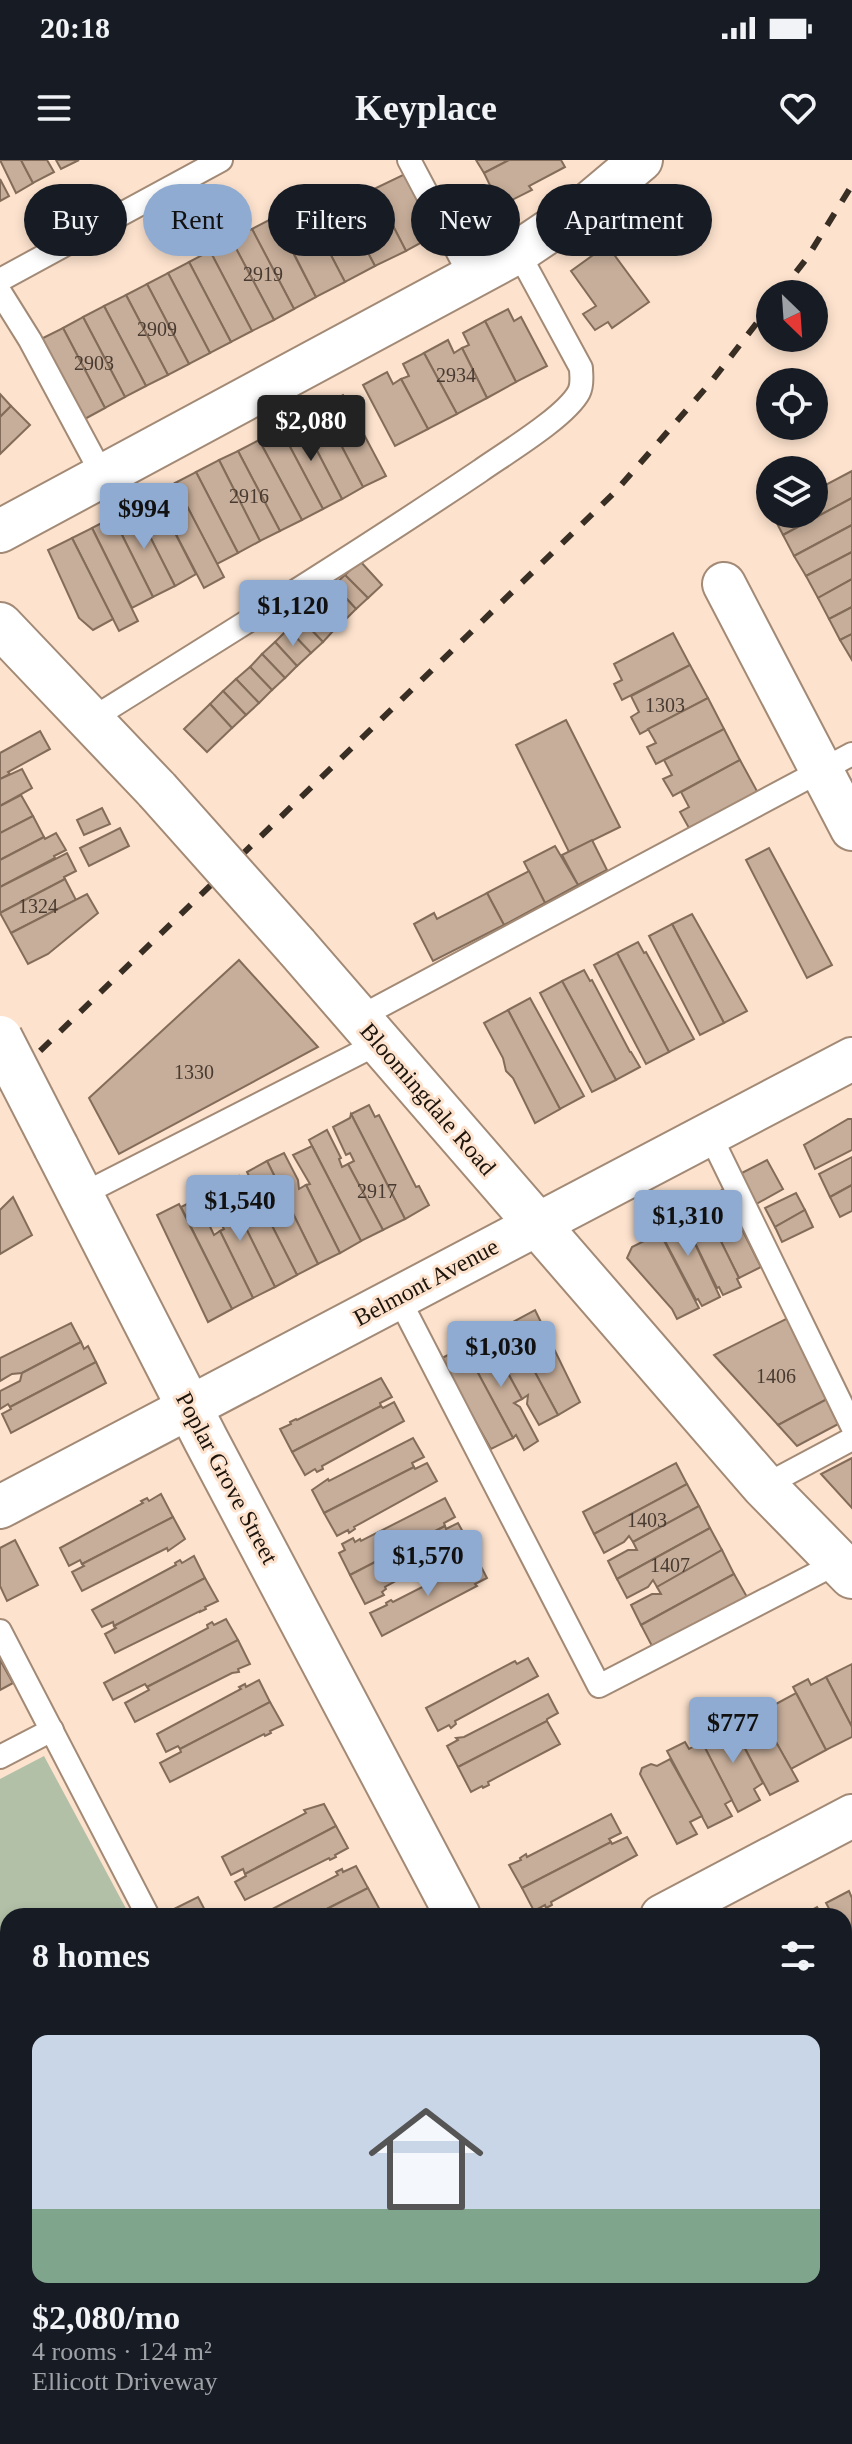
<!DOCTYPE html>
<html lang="en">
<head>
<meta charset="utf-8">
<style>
  :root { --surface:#171b24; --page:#242831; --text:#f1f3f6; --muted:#9ea1a6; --accent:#8fabd2 }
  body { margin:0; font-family:Georgia,serif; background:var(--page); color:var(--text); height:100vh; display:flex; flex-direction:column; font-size:30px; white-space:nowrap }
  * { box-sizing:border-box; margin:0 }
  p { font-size:26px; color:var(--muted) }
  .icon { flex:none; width:44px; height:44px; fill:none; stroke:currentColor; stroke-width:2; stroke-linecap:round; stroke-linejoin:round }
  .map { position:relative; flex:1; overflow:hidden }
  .drawer { position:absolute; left:0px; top:1748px; width:852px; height:536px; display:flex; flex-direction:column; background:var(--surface); border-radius:24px 24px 0 0; box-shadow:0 4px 12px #0003 }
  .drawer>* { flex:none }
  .banner { position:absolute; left:24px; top:24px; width:804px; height:72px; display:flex; gap:16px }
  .needle { width:52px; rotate:155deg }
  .fabs { position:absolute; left:756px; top:120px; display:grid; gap:16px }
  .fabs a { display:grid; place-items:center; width:72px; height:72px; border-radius:50%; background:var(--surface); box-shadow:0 4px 12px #0003; font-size:40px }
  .price { position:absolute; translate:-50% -68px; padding:0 18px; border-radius:8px; background:var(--accent); color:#111; font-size:26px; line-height:52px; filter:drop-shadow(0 2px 4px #0008) }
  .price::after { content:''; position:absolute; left:50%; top:48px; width:24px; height:18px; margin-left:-12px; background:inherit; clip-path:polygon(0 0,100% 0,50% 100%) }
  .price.current { background:#222; color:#fff }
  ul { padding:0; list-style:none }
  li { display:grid; align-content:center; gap:16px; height:424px; padding:0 32px }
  li span { display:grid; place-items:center; height:248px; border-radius:16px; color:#555 }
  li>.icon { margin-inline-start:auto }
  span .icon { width:144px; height:144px; fill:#fffc; stroke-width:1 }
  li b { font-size:34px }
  h2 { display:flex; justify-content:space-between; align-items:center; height:96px; padding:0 32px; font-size:34px }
  .tag { padding:0 28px; border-radius:36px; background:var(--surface); box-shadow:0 4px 12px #0003; font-size:28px; line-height:72px }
  .tag.current { background:var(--accent); color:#111 }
  .status { display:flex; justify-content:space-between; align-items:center; height:56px; padding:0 40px; background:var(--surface); direction:ltr }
  .status svg { height:22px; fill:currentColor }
  header { display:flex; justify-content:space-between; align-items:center; height:104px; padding:0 32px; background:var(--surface); font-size:36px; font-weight:700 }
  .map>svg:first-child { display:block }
  .green { fill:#b1c0a6 }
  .building { fill:#c7ae9a; stroke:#836c59; stroke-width:2 }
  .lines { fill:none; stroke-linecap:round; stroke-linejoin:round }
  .service-casing { stroke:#a28a76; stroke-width:26 }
  .minor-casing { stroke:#a28a76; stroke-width:46 }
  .tertiary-casing { stroke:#a28a76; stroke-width:48 }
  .secondary-casing { stroke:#a28a76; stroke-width:48 }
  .service { stroke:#fff; stroke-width:22 }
  .minor { stroke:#fff; stroke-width:42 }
  .tertiary { stroke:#fff; stroke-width:44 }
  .secondary { stroke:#fff; stroke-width:44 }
  .rail { stroke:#392e24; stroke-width:6; stroke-dasharray:14 14; stroke-linecap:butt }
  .tertiary-bridge-casing { stroke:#a28a76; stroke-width:48; stroke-linecap:butt }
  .secondary-bridge-casing { stroke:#a28a76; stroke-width:48; stroke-linecap:butt }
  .tertiary-bridge { stroke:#fff; stroke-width:44 }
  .secondary-bridge { stroke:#fff; stroke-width:44 }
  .labels { text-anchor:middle; stroke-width:6; stroke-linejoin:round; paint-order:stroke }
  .number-label { font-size:20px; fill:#483a30 }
  .street-label { font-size:24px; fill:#1d140c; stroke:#fde3ce }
</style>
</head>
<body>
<div class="status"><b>20:18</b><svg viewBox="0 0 49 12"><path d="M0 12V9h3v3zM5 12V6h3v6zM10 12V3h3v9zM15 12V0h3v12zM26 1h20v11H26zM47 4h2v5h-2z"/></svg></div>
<header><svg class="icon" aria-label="menu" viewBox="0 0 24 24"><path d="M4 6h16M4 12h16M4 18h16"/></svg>Keyplace<svg class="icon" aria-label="heart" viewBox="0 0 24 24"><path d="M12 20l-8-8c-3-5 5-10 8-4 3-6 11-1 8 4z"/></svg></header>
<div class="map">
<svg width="852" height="2284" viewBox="0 0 852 2284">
  <rect width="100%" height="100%" fill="#fde3ce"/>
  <!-- green -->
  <polygon class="green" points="44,1596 130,1756 8,1756 8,1844 0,1849 0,1619"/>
  <!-- building -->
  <g class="building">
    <polygon points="0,0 21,0 33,23 16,33"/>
    <polygon points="21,0 47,0 54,12 33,23"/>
    <polygon points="56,0 79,0 61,9"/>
    <polygon points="476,0 509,0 484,13"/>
    <polygon points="509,0 561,0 565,7 529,26 532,30 500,46 484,13"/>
    <polygon points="405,14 435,75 406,91 374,29"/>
    <polygon points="0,19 9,36 0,41"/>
    <polygon points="374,29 406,91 375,106 343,46"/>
    <polygon points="343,46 375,106 345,122 313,61"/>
    <polygon points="273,58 275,58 316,137 294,149 252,69"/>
    <polygon points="313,61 345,122 316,137 285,76"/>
    <polygon points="252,69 294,149 274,160 231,79"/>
    <polygon points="231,79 274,160 252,171 210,91"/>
    <polygon points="607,85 649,142 612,168 608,162 595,170 583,154 596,146 571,111"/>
    <polygon points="210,91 252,171 231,182 189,102"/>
    <polygon points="189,102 231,182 210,193 168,113"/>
    <polygon points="168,113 210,193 189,204 147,124"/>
    <polygon points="147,124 189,204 168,215 126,135"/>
    <polygon points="126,135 168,215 146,226 104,146"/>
    <polygon points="104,146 146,226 125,237 83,157"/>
    <polygon points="508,149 514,161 521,157 547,206 516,222 485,161"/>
    <polygon points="83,157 125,237 105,248 63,168"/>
    <polygon points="485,161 516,222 487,238 462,188 469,185 463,173"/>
    <polygon points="63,168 105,248 81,261 41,179"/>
    <polygon points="448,180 454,193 462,188 487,238 457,254 424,193"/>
    <polygon points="424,193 457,254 428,269 401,219 409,216 403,204"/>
    <polygon points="387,212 393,224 401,219 428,269 395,286 363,225"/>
    <polygon points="0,234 11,246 0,257"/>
    <polygon points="343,235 386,316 363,327 321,247"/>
    <polygon points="11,246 30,265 0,294 0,257"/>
    <polygon points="321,247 363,327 342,339 300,258"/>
    <polygon points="300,258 342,339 323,349 280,268"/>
    <polygon points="280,268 323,349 302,360 259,280"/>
    <polygon points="259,280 302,360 280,371 238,291"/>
    <polygon points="238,291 280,371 260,381 219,300"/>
    <polygon points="219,300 260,381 238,393 196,312"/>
    <polygon points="852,311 852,338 783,375 772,354 814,354 814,331"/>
    <polygon points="196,312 238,393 217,404 175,323"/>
    <polygon points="175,323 224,417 204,428 155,334"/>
    <polygon points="155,334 196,414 175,426 134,345"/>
    <polygon points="852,338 852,365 794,396 783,375"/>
    <polygon points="134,345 175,426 153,437 113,357"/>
    <polygon points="113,357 153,437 132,448 92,368"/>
    <polygon points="852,365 852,392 806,416 794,396"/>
    <polygon points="92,368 138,461 119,471 72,378"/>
    <polygon points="72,378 113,459 93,470 79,458 48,390"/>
    <polygon points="852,392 852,419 818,438 806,416"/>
    <polygon points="360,401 382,425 368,438 345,415"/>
    <polygon points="345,415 368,438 356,449 334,425"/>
    <polygon points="852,419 852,447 829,459 818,438"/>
    <polygon points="334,425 356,449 345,460 323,437"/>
    <polygon points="323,437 345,460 334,470 312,447"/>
    <polygon points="312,447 334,470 323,482 300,458"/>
    <polygon points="852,447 852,474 840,480 829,459"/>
    <polygon points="300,458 323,482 311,493 288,469"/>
    <polygon points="288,469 311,493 297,506 275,482"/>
    <polygon points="673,473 690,505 622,540 614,524 622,520 614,504"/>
    <polygon points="852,474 852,500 840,480"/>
    <polygon points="275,482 297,506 285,518 262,494"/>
    <polygon points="262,494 285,518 272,530 250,507"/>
    <polygon points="690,505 708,538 640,574 631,557 639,552 631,536"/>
    <polygon points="250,507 272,530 259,543 236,519"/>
    <polygon points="236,519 259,543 246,555 223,531"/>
    <polygon points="223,531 246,555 232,568 210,544"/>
    <polygon points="708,538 724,569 656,604 647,587 656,583 648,569"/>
    <polygon points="210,544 232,568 207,592 184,569"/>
    <polygon points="566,560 620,667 569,692 516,585"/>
    <polygon points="724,569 740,600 673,636 663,619 672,615 664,600"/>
    <polygon points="40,571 50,589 8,612 10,614 0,619 0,593"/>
    <polygon points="740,600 758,633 689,668 680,652 689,647 681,632"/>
    <polygon points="22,609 32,628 0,646 0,619"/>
    <polygon points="21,635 33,656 0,673 0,646"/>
    <polygon points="102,648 110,664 84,675 77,660"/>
    <polygon points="33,656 44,677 0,700 0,673"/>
    <polygon points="120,668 129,686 89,706 80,688"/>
    <polygon points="56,673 66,690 54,696 55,698 0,727 0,700 44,677 45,679"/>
    <polygon points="592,680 607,710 578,725 562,695"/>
    <polygon points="555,686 578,725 545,743 524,702"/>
    <polygon points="769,688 832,805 807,818 746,700"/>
    <polygon points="67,693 76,711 64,717 65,719 0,753 0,727"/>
    <polygon points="529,711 545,743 504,765 487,733"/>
    <polygon points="65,719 76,740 11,773 0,753"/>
    <polygon points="487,733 504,765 433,801 414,764 434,753 437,759"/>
    <polygon points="87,734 98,753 48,794 28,804 11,773"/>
    <polygon points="692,754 747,851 724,863 672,764"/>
    <polygon points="672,764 724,863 700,875 649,776"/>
    <polygon points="638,782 644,793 646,792 694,879 669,892 617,793"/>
    <polygon points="617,793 669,892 646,904 594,805"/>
    <polygon points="239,800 318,887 119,994 89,938"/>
    <polygon points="584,810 590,821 592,820 630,892 631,892 640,907 616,920 562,821"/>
    <polygon points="562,821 616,920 592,932 540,833"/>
    <polygon points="530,838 584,936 560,949 508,850"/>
    <polygon points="508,850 560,949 535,963 513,918 506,911 503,898 484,863"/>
    <polygon points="369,945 375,957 379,955 416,1027 419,1026 429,1045 405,1059 351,954"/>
    <polygon points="351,954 405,1059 383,1070 348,1004 354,1001 350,993 346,995 333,967 350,958"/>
    <polygon points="848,959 852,959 852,990 815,1009 804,985"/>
    <polygon points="327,970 341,998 339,999 342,1007 348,1004 383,1070 361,1081 309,980"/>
    <polygon points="312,986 361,1081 340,1093 306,1025 310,1024 293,995"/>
    <polygon points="284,993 298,1020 299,1029 306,1025 340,1093 318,1104 267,1001"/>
    <polygon points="852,997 852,1025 830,1037 819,1014"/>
    <polygon points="767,1000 783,1029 751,1047 734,1017"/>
    <polygon points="267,1001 318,1104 297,1115 263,1048 269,1046 261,1040 247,1012"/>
    <polygon points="239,1016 256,1052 263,1048 297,1115 275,1127 227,1030 225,1024"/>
    <polygon points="852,1025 852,1051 840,1057 830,1037"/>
    <polygon points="220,1027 223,1032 227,1030 275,1127 253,1138 220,1071 224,1069 204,1035"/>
    <polygon points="722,1030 761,1107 739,1118 701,1041"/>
    <polygon points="796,1033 805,1050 775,1067 765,1048"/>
    <polygon points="13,1037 32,1075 0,1094 0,1050"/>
    <polygon points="197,1039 214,1075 220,1071 253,1138 232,1149 181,1047"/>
    <polygon points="701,1041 739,1118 737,1119 741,1127 723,1135 719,1127 717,1128 680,1052"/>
    <polygon points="179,1044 232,1149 208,1162 157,1055"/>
    <polygon points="805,1050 813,1067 782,1082 775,1067"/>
    <polygon points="680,1052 720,1137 702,1146 698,1139 696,1140 656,1064"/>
    <polygon points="660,1073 699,1148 677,1159 672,1149 627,1098 632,1087"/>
    <polygon points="535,1150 580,1242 558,1255 509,1164"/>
    <polygon points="788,1158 829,1238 778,1265 714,1195"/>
    <polygon points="71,1163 81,1182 22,1213 12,1214 0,1221 0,1198"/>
    <polygon points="509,1164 558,1255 539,1265 527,1244 528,1235 522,1239 487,1175"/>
    <polygon points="487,1175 522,1239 514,1243 520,1247 538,1281 524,1290 516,1275 513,1278 464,1187"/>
    <polygon points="81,1182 84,1189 88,1186 96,1202 10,1247 8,1244 0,1249 0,1231 20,1221 22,1213"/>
    <polygon points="464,1187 513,1278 491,1289 440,1199"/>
    <polygon points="96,1202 106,1223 11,1273 2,1254 11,1249 10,1247"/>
    <polygon points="381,1218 392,1237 380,1243 381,1246 292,1292 280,1269 291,1264 290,1262 296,1259 297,1260"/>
    <polygon points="829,1238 842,1262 797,1286 778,1265"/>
    <polygon points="394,1242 404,1261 322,1306 323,1309 317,1312 315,1309 305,1315 292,1292 381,1246 383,1248"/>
    <polygon points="413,1278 424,1297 412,1303 414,1307 324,1353 312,1330 328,1319 329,1321"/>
    <polygon points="852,1298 852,1348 821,1314"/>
    <polygon points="427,1303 437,1321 354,1367 355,1369 349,1373 348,1370 337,1376 324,1353 414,1307 415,1309"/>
    <polygon points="676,1303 687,1324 594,1374 583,1352"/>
    <polygon points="687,1324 699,1346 633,1382 629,1376 624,1382 604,1393 594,1374"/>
    <polygon points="161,1334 173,1357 82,1404 80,1400 69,1406 60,1388 143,1343 141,1341 147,1338 149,1341"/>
    <polygon points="445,1338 455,1357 444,1363 445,1366 350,1415 339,1393 345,1390 342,1384 353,1378 355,1382 360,1379 361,1381"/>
    <polygon points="699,1346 710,1368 617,1419 608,1401 628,1390 637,1390 633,1382"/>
    <polygon points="173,1357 185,1379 168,1391 167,1388 82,1431 72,1412 84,1406 82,1404"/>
    <polygon points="458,1363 468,1381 385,1427 386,1429 382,1432 384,1435 365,1444 350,1415 445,1366 446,1369"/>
    <polygon points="710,1368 722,1390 657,1427 653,1420 648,1427 627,1438 617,1419"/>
    <polygon points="15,1380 38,1425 7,1441 0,1426 0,1388"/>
    <polygon points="722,1390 734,1414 641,1465 631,1445 652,1434 661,1434 657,1427"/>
    <polygon points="194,1396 205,1418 114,1466 113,1462 102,1467 92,1450 176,1405 175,1403 180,1400 182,1403"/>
    <polygon points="477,1399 487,1418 475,1424 477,1426 382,1476 370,1453 387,1445 386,1443 391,1440 393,1442"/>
    <polygon points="734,1414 747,1437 652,1486 641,1465"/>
    <polygon points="205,1418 218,1441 205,1447 206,1449 200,1452 200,1451 115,1493 105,1474 116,1468 114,1466"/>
    <polygon points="226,1459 238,1480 147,1527 145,1524 113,1540 104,1523 208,1468 207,1465 212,1462 214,1465"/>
    <polygon points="238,1480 250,1504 238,1509 239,1512 232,1513 135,1562 125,1543 149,1530 147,1527"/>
    <polygon points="528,1498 538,1516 455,1561 456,1564 451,1568 449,1565 438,1571 426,1548 515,1501 517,1504"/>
    <polygon points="0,1500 13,1523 0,1530"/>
    <polygon points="852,1504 852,1567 826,1517"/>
    <polygon points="826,1517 852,1567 852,1577 826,1590 793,1527 808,1519 811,1525"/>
    <polygon points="259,1520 270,1542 180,1589 178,1586 166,1592 157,1574 241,1529 239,1527 245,1524 246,1527"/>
    <polygon points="796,1533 826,1590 791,1609 759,1552 761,1546 771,1541 776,1544"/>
    <polygon points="548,1534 558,1553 547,1559 547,1561 458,1607 447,1586 458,1580 456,1578 464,1577"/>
    <polygon points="270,1542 283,1565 270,1571 271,1573 265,1576 264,1574 170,1622 160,1603 181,1592 180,1589"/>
    <polygon points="759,1552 798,1621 770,1635 733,1566"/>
    <polygon points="547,1561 560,1584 488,1622 489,1625 483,1628 482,1626 471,1632 458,1607"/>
    <polygon points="727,1561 730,1567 733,1566 763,1623 754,1629 760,1640 738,1652 702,1582 703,1576 712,1571 717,1574 715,1568"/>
    <polygon points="685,1582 689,1589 702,1582 732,1640 725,1644 732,1656 708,1668 667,1591"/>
    <polygon points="670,1599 702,1656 690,1662 697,1674 677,1684 640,1614 642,1608 651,1604 657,1606"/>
    <polygon points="324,1644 336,1666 245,1714 243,1709 231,1715 222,1697 306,1653 304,1650"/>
    <polygon points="611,1654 621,1673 609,1679 611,1682 522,1728 509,1705 521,1700 520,1698 526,1694 527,1697"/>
    <polygon points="336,1666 348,1688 335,1695 336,1697 330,1700 329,1698 245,1740 235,1722 246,1716 245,1714"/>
    <polygon points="627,1677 637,1695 551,1742 552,1745 546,1748 545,1745 534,1751 522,1728 611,1682 612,1684"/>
    <polygon points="356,1706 368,1728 313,1756 259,1756 338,1715 336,1712 342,1709 343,1712"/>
    <polygon points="368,1728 380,1750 368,1756 313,1756"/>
    <polygon points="849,1731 852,1738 852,1792 844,1777 844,1756 833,1756 826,1743"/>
    <polygon points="198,1737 208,1756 173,1756 170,1751"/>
    <polygon points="817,1747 822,1756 801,1756"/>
    <polygon points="844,1777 852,1792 851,1835 844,1824"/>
    <polygon points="8,1919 8,1964 0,1949 0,1923"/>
    <polygon points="850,1940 852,1943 852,1983 844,1967 844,1943"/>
    <polygon points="0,1949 8,1964 8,2019 0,2023"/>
    <polygon points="852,2044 852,2074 844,2079 844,2048"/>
    <polygon points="8,2183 8,2213 0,2198 0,2187"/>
    <polygon points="852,2201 852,2236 844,2240 844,2205"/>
    <polygon points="4,2206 8,2213 8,2275 3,2265 0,2267 0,2208"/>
    <polygon points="852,2236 852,2264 844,2268 844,2240"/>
    <polygon points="852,2264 852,2284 818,2284 829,2276 844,2276 844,2268"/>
    <polygon points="239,2276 257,2276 261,2284 270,2279 272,2284 232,2284 230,2281"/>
    <polygon points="268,2276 307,2276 311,2284 272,2284"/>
    <polygon points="307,2276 347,2276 351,2284 311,2284"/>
    <polygon points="347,2276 385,2276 386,2277 379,2281 381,2284 351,2284"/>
    <polygon points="385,2276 417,2276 419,2279 408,2284 389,2284"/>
    <polygon points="447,2276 484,2276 485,2278 472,2284 451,2284"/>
  </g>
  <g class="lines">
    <defs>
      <g id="service">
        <polyline points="409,0 471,117"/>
        <polyline points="0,120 221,0"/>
        <polyline points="0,132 30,180 103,316"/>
        <path d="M90 560C221 478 352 397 480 311 504 294 566 257 579 232 583 224 581 215 581 208L518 92"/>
        <polyline points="358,858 852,594"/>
        <polyline points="709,973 852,1266"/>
        <polyline points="81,1035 379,883"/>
        <polyline points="398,1137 599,1526 839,1402"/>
        <polyline points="764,1326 852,1279"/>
        <polyline points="0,1471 148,1756"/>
        <polyline points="0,1597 52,1570"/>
        <polyline points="0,1858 8,1853"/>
        <polyline points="844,1902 852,1897"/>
        <polyline points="844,2002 852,2018"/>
        <polyline points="437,2276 441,2284"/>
        <polyline points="107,2284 122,2276"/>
      </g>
      <g id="minor">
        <polyline points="0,371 518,92 585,47 641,0"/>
        <polyline points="724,424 852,669"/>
        <path d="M0 1347C285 1200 567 1047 852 899"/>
        <polyline points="662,1756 852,1656"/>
        <polyline points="0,2103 8,2098"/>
        <polyline points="844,2144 852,2140"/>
        <polyline points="575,2284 591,2276"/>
      </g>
      <g id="tertiary">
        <polyline points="56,987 206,1280 458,1756"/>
        <polyline points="729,2276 733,2284"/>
      </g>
      <g id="secondary">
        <polyline points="0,465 157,630"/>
        <polyline points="296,786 764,1326 852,1416"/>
      </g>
    </defs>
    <!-- service casing -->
    <use href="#service" class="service-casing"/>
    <!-- minor casing -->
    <use href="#minor" class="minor-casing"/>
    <!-- tertiary casing -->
    <use href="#tertiary" class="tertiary-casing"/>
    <!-- secondary casing -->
    <use href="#secondary" class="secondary-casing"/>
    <!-- service -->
    <use href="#service" class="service"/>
    <!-- minor -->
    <use href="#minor" class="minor"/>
    <!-- tertiary -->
    <use href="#tertiary" class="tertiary"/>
    <!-- secondary -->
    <use href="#secondary" class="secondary"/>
    <!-- rail -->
    <g class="rail">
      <polyline points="779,134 807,98 852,25"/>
      <polyline points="0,930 615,332 711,222 770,146"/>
    </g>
    <defs>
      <polyline id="tertiary-bridge" points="0,878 56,987"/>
      <polyline id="secondary-bridge" points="157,630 296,786"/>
    </defs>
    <!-- tertiary-bridge casing -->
    <use href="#tertiary-bridge" class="tertiary-bridge-casing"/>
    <!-- secondary-bridge casing -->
    <use href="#secondary-bridge" class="secondary-bridge-casing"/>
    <!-- tertiary-bridge -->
    <use href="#tertiary-bridge" class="tertiary-bridge"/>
    <!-- secondary-bridge -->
    <use href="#secondary-bridge" class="secondary-bridge"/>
  </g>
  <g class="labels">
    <!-- number labels -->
    <g class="number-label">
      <text x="263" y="121">2919</text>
      <text x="157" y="176">2909</text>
      <text x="94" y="210">2903</text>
      <text x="456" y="222">2934</text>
      <text x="249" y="343">2916</text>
      <text x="665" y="552">1303</text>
      <text x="38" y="753">1324</text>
      <text x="194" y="919">1330</text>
      <text x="377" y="1038">2917</text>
      <text x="776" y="1223">1406</text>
      <text x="647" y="1367">1403</text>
      <text x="670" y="1412">1407</text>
    </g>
    <!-- street labels -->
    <g class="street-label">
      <text transform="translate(428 939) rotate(49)" y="8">Bloomingdale Road</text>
      <text transform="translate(426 1122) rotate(-28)" y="8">Belmont Avenue</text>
      <text transform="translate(227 1318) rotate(62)" y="8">Poplar Grove Street</text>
    </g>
  </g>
</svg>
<div class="fabs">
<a><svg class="needle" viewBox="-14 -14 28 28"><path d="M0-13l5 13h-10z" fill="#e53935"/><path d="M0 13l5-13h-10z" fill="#9ea1a6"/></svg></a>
<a><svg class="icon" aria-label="locate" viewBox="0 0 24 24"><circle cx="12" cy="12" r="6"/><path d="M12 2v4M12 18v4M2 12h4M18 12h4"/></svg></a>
<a><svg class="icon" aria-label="layers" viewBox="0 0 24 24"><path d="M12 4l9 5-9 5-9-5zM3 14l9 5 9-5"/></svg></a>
</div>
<b class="price current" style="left:311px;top:303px">$2,080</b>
<b class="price" style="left:144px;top:391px">$994</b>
<b class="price" style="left:293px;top:488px">$1,120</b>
<b class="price" style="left:240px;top:1083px">$1,540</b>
<b class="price" style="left:688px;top:1098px">$1,310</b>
<b class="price" style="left:501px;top:1229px">$1,030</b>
<b class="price" style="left:428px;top:1438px">$1,570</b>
<b class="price" style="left:733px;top:1605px">$777</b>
<div class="banner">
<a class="tag">Buy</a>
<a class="tag current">Rent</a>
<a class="tag">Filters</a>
<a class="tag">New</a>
<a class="tag">Apartment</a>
</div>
<section class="drawer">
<h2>8 homes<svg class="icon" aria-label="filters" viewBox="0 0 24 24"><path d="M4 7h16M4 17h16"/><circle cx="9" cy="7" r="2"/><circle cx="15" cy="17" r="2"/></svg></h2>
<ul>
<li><span style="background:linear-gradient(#c9d6e8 70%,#7fa58c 0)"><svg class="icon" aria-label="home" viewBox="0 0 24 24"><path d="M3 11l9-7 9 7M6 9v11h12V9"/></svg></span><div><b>$2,080/mo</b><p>4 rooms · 124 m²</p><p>Ellicott Driveway</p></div></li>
</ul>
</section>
</div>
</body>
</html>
